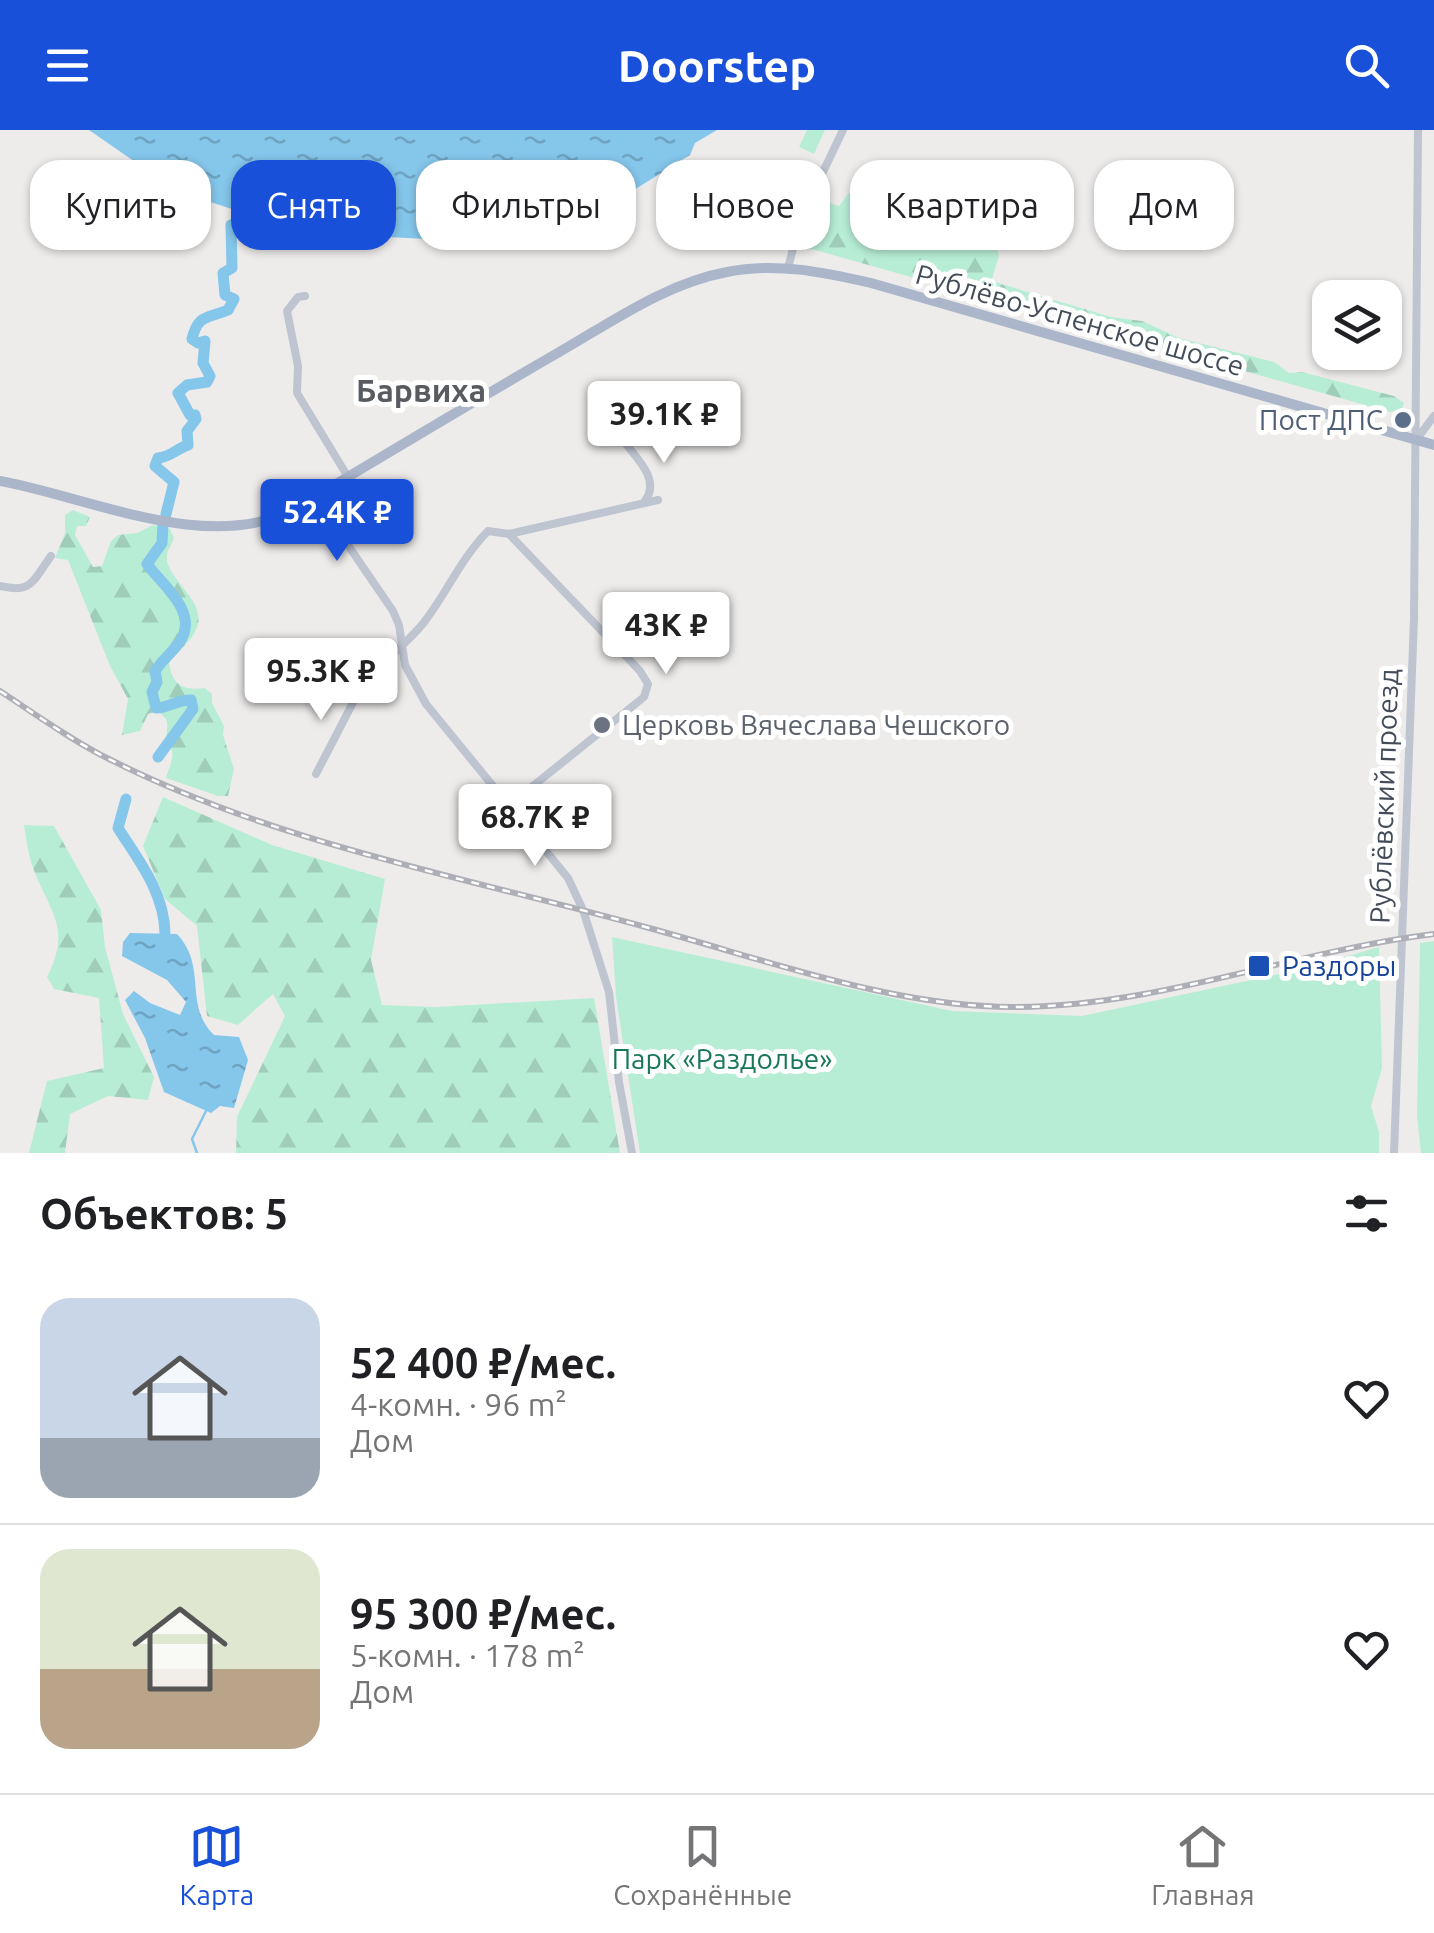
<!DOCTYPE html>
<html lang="ru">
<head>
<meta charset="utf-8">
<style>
  :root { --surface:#fff; --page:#f2f2f2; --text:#202124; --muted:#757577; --line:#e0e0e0; --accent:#1950da }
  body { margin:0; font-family:Ubuntu,sans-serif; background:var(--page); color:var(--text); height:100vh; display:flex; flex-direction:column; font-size:38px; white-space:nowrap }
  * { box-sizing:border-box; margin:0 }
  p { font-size:32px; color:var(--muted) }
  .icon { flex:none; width:55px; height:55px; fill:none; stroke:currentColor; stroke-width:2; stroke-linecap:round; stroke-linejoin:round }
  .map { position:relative; height:1023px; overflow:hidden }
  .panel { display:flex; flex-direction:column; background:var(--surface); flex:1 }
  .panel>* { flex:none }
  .top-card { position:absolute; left:30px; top:30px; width:1375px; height:90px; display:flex; gap:20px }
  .fabs { position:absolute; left:1312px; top:150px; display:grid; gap:20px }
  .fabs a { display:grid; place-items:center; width:90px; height:90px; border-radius:20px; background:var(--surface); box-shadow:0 2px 8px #0004; font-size:50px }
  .price { position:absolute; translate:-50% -85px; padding:0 22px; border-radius:10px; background:#fff; color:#222; font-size:32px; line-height:65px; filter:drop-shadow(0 2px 5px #0008) }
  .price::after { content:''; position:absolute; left:50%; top:60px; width:30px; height:22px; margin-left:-15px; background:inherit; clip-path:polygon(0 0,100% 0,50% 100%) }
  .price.on { background:var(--accent); color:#fff }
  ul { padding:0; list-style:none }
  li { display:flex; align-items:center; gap:30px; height:250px; padding:0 40px }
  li+li { border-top:2px solid var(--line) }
  li span { display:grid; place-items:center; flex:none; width:280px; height:200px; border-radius:30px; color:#555 }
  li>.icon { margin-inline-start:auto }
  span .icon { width:120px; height:120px; fill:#fffc; stroke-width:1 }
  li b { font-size:42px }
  h2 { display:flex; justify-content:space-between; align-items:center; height:120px; padding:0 40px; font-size:42px }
  .pill { padding:0 35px; border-radius:30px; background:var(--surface); box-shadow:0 2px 8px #0004; font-size:35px; line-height:90px }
  .pill.on { background:var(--accent); color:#fff }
  header { display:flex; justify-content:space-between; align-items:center; height:130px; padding:0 40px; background:var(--accent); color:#fff; font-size:45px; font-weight:700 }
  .tabs { display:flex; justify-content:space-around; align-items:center; height:140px; border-top:2px solid var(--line); background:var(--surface); font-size:28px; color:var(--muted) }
  .tabs a { display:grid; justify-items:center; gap:5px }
  .tabs .on { color:var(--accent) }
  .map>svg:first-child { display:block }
  .forest { fill:url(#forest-firs) }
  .park { fill:#b8edd5 }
  .water { fill:url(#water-ripples) }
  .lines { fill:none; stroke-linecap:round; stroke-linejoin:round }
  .stream { stroke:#85c6eb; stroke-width:2.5 }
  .river { stroke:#85c6eb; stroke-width:11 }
  .minor { stroke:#bec5d1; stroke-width:8 }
  .major { stroke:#abb6cb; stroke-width:10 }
  .rail-casing { stroke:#aeafb6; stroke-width:6 }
  .rail { stroke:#fff; stroke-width:2.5; stroke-dasharray:8; stroke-linecap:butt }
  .service-dot { fill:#5c6f8a; stroke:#fff; stroke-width:4 }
  .worship-dot { fill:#6b7280; stroke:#fff; stroke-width:4 }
  .transit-dot { fill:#1a4fb4; stroke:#fff; stroke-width:4 }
  .labels { text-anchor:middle; stroke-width:10; stroke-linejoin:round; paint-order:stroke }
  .street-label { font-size:28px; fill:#444c59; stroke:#fff }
  .service-label { font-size:28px; fill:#4e5e75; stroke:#fff; text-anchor:end }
  .worship-label { font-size:28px; fill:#5b616d; stroke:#fff; text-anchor:start }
  .transit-label { font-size:28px; fill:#164399; stroke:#fff; text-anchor:start }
  .park-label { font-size:28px; fill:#167856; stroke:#fff }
  .quarter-label { font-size:32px; font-weight:bold; fill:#585b60; stroke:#fff }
</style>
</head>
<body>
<header><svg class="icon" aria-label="menu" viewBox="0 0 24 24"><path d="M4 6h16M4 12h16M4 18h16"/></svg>Doorstep<svg class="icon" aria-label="search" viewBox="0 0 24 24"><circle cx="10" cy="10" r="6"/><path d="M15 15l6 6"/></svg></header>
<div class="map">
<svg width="1434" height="1023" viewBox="0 0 1434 1023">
  <defs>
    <pattern id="forest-firs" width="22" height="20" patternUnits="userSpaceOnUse" patternTransform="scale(2.5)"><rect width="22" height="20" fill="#b8edd5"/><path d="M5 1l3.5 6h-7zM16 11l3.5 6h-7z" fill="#9fcdb9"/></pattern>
    <pattern id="water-ripples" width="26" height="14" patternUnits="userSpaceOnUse" patternTransform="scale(2.5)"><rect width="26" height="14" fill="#85c6eb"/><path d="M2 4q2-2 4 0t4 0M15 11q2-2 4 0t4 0" fill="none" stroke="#6ea3c1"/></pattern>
  </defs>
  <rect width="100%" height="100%" fill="#eeeceb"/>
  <!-- forest -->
  <g class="forest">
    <path d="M859 59 891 63 901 69H920L938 78 949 74 969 75C978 89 996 88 1003 103L996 114 999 126 992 149 998 153 1111 187 1142 191 1179 208 1274 232 1289 243 1302 242 1394 266 1404 273 1402 279 1390 282 808 118 801 107 811 84 827 72 839 76 848 64Z"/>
    <path d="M73 380 90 387 86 396H77L75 405 93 437 102 436 111 411 118 405 137 403 153 395 170 399 174 408C170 416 166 423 167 431 173 455 210 474 195 502 189 514 177 521 169 532 172 555 183 561 205 558L212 564V573L224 596 223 605 234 639 228 666H218L166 648C168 640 174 629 172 621 171 618 168 616 167 613 164 597 174 592 157 581L148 584 140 601 122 605 128 569 110 536 68 430 55 428 65 403V385Z"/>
    <polygon points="163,667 272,715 385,749 371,830 382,875 436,877 594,868 620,1023 236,1023 237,987 285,886 273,864 238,895 207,886 197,796 165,769 143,716"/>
    <path d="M24 695 54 696 101 780 105 817 123 884 154 947 148 970 108 966 70 984 65 1023H29L47 951 104 938 99 868 54 859 47 847C73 796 48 781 32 735 28 723 26 708 24 695Z"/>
  </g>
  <!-- park -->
  <g class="park">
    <polygon points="807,0 825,0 814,24 799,17"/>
    <polygon points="612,807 952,881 1082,886 1307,838 1379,817 1382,938 1371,976 1379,1002 1379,1023 640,1023 616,867"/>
    <polygon points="1434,811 1434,1023 1421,1023 1417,986 1420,813"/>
  </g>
  <!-- water -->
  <g class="water">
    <polygon points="89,0 717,0 695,13 690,25 581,93 531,104 426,109 329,104 298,97 276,86 250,85 177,61"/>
    <path d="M130 803 177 804C208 837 183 875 214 905L239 907 248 930 234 978 220 976 211 983 164 962 145 908 125 870 134 861 150 873 180 885 186 872 167 850 122 826 123 812Z"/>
  </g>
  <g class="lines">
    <!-- stream -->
    <polyline class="stream" points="197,1023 192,1009 206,981"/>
    <!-- river -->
    <g class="river">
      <path d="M166 384 174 352 155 336 158 328C171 327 176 319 188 315L187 301 196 289 195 285H190L178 263 187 255 207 252 210 246 203 233 205 211 198 213 192 209C198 184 207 189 228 180L234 169 225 165 223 143 232 138 231 95 248 89 256 74"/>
      <path d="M158 627 193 579 191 570C175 570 170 578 156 578L152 562 157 552 155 541C162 530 174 521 181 510 198 481 162 455 147 434L162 413 163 394"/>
      <path d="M126 669 118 698C139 731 164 762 165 803"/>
    </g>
    <!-- minor -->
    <g class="minor">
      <polyline points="788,138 801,88 843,0"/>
      <polyline points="305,166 298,167 287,181 298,236 297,263 348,347"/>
      <path d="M629 279 618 303C630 323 663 347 645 371"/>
      <polyline points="1419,306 1434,286"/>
      <polyline points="315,367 393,481 399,495 405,535 426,574 568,748 583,780 609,862 619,952 632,1023"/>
      <path d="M0 456C33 464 33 450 51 426"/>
      <path d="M320 540 331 556 360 559C378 533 406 516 425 491 447 462 462 427 488 401L509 404 658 370"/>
      <polyline points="316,644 360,559"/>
      <polyline points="508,676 644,567 648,554 640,541 509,404"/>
      <polyline points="1394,1023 1414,488 1418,0"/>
    </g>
    <!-- major -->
    <path class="major" d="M0 351C88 367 205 423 291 381 381 327 471 273 561 221 613 191 667 153 727 142 775 132 823 142 871 153L1434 315"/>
    <defs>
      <path id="rail" d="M0 561C35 584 71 610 109 629 277 714 469 748 649 798 767 830 895 878 1018 877 1160 876 1294 821 1434 804"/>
    </defs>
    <!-- rail casing -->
    <use href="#rail" class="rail-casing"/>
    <!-- rail -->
    <use href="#rail" class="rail"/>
  </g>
  <!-- markers -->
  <circle class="service-dot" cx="1403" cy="290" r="10"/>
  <circle class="worship-dot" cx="602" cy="595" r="10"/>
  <rect class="transit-dot" x="1247" y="824" width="24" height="24" rx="5"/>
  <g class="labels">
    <!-- street labels -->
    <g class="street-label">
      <text transform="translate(1080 190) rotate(16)" y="10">Рублёво-Успенское шоссе</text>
      <text transform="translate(1384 666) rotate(-88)" y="10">Рублёвский проезд</text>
    </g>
    <!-- service labels -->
    <g class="service-label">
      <text x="1383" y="300">Пост ДПС</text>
    </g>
    <!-- worship labels -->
    <g class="worship-label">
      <text x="622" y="605">Церковь Вячеслава Чешского</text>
    </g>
    <!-- transit labels -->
    <g class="transit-label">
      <text x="1282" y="846">Раздоры</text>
    </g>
    <!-- park labels -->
    <g class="park-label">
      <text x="722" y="939">Парк «Раздолье»</text>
    </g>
    <!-- quarter labels -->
    <g class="quarter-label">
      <text x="421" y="272">Барвиха</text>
    </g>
  </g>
</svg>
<div class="fabs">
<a><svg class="icon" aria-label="layers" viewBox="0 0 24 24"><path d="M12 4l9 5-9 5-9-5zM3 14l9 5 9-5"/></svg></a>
</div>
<b class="price" style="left:664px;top:336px">39.1K ₽</b>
<b class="price on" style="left:337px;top:434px">52.4K ₽</b>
<b class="price" style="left:666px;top:547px">43K ₽</b>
<b class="price" style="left:321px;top:593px">95.3K ₽</b>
<b class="price" style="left:535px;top:739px">68.7K ₽</b>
<div class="top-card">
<a class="pill">Купить</a>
<a class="pill on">Снять</a>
<a class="pill">Фильтры</a>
<a class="pill">Новое</a>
<a class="pill">Квартира</a>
<a class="pill">Дом</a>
</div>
</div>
<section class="panel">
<h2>Объектов: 5<svg class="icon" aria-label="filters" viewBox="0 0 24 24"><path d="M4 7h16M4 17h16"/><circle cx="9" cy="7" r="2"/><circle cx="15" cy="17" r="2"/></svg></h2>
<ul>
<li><span style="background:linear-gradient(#c9d6e8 70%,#9aa5b1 0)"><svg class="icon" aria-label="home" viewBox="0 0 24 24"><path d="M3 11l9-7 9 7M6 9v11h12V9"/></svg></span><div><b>52 400 ₽/мес.</b><p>4-комн. · 96 m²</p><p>Дом</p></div><svg class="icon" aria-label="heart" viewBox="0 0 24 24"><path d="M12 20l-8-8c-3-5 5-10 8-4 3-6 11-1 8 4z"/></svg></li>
<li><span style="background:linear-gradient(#dfe7d0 60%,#b9a48a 0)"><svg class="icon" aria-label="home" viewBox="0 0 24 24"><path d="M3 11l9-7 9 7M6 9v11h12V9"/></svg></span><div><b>95 300 ₽/мес.</b><p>5-комн. · 178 m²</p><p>Дом</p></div><svg class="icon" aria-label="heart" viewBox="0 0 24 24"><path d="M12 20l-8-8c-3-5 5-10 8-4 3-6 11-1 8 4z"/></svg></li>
</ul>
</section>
<nav class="tabs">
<a class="on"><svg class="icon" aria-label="map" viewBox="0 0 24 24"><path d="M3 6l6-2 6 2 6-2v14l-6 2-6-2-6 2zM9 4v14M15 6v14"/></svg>Карта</a>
<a><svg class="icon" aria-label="saved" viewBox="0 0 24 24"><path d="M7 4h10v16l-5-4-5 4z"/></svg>Сохранённые</a>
<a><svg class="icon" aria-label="home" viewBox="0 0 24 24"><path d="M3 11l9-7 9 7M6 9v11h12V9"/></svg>Главная</a>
</nav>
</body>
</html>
